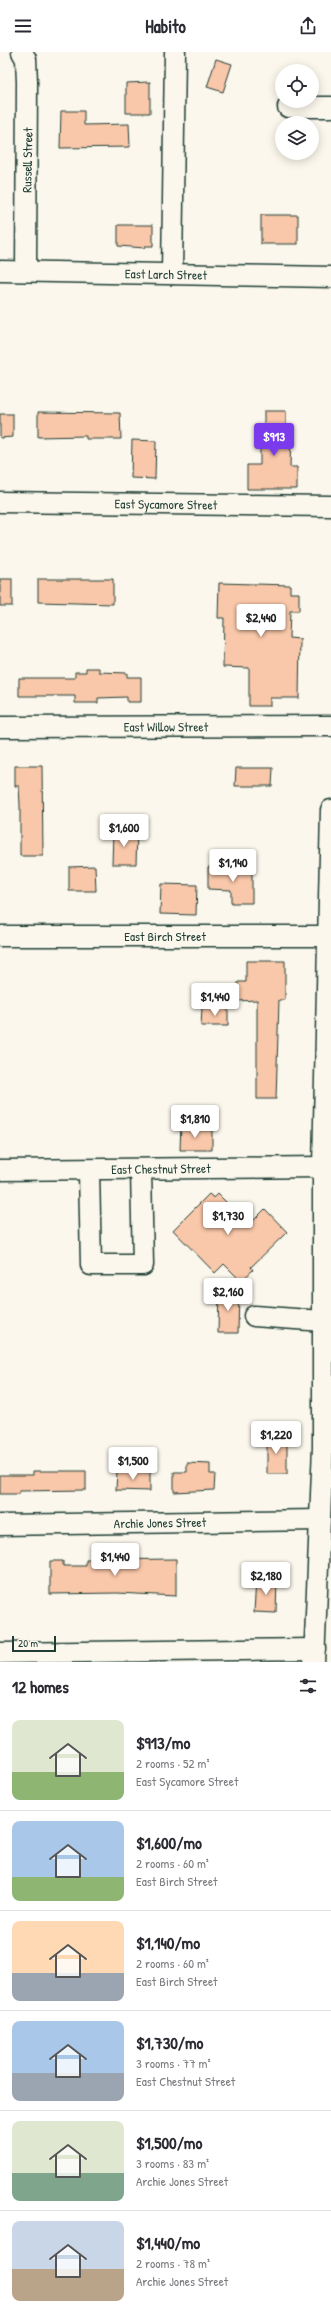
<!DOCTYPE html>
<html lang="en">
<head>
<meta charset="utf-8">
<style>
  :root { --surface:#fff; --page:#f7f7f7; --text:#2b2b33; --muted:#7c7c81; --line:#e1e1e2; --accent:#7c3aed }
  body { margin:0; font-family:"Patrick Hand",sans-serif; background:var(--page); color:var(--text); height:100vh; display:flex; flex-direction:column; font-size:15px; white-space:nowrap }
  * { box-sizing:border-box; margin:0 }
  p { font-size:13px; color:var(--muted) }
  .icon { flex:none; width:22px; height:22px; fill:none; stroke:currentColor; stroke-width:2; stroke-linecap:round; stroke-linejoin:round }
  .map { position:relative; height:1610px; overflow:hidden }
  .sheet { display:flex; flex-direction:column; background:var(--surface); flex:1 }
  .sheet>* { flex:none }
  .tools { position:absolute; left:275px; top:12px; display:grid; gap:8px }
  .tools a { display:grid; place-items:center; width:44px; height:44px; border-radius:50%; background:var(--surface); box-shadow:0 2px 10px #0003; font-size:20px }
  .scale { position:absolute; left:12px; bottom:10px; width:44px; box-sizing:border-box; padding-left:4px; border:2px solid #1f3d34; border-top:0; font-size:11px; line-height:14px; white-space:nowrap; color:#1f3d34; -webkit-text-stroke:3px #fbf7ec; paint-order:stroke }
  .price { position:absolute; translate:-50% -34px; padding:0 9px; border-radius:4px; background:#fff; color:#222; font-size:13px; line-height:26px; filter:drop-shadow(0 1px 2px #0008) }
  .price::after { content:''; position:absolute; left:50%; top:24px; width:12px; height:9px; margin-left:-6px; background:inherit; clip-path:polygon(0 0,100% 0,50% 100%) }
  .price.current { background:var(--accent); color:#fff }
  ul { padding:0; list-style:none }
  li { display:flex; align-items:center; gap:12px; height:100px; padding:0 12px }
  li+li { border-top:1px solid var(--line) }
  li span { display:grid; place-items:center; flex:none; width:112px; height:80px; border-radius:8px; color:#555 }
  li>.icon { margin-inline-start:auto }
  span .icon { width:48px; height:48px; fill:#fffc; stroke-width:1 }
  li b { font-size:17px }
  h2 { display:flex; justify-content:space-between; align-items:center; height:48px; padding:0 12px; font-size:17px }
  header { display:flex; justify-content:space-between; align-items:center; height:52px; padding:0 12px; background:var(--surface); font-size:18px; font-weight:800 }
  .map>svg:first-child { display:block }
  .building { fill:#f9c7a9; stroke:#1f3d34 }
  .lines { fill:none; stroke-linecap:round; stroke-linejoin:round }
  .minor-casing { stroke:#1f3d34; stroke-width:23 }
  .minor { stroke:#fbf7ec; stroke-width:20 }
  .labels { text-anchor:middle; stroke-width:3.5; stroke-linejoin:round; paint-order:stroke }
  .street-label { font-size:13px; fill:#1f3d34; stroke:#fbf7ec }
</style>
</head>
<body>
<header><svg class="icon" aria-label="menu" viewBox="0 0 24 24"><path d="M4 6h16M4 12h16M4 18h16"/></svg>Habito<svg class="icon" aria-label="share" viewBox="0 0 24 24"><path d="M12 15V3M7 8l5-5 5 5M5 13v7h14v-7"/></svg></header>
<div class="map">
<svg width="331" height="1610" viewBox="0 0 331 1610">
  <rect width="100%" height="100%" fill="#fbf7ec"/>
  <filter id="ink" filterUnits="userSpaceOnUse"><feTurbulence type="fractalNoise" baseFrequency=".025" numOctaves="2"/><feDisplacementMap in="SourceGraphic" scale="8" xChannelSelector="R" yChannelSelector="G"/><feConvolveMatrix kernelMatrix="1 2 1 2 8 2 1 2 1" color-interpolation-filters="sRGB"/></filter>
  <g filter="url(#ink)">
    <!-- building -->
    <g class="building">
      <polygon points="216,7 232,12 223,40 207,35"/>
      <polygon points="150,30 150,61 126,61 126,31"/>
      <polygon points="61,59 84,59 84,73 129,72 130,95 60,96"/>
      <rect x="261" y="163" width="37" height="29"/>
      <polygon points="118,173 153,173 153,194 145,194 145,196 118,194"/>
      <polygon points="264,359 286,359 286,380 291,380 290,415 297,415 297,437 247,437 247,413 260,413 260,380 264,380"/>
      <polygon points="38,360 120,361 121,387 86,387 86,384 38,385"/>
      <polygon points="0,362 13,362 13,385 0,386"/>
      <polygon points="132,388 156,389 155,427 131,426"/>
      <rect x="0" y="527" width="12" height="27"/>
      <polygon points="38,527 113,527 113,552 38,550"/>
      <polygon points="219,531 290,533 290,541 299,541 299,559 290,559 289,586 300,587 299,646 270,646 270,654 249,654 249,616 223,615 224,566 218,566"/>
      <polygon points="86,616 99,616 99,620 127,621 127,625 141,625 141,650 127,650 127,645 98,646 98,651 75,651 75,644 19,644 19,626 75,626 75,620 86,620"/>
      <polygon points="15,714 42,714 43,804 20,804 20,753 19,734 15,734"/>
      <polygon points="236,716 273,716 272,734 235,734"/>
      <polygon points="113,780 137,780 136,812 112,812"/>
      <polygon points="95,814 96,839 69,839 69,815"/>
      <polygon points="208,815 252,816 252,851 231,851 231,838 208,837"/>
      <polygon points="161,832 197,833 196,863 160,862"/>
      <polygon points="246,909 285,909 285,948 279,948 276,1047 257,1047 257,948 238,949 238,930 246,930"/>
      <polygon points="202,956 228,956 228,974 201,974"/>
      <polygon points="181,1071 192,1071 192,1078 212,1078 212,1098 180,1098"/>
      <polygon points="209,1142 214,1146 218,1142 249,1173 265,1157 287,1180 251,1215 253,1218 241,1229 224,1212 215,1221 173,1178"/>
      <polygon points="219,1239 239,1240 238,1281 218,1281"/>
      <polygon points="267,1382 280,1382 280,1392 287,1392 287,1422 267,1422"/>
      <polygon points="187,1411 210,1412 210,1422 215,1422 214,1438 174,1440 174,1420 187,1420"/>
      <polygon points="33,1419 86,1419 86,1438 19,1439 19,1442 0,1442 0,1423 33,1423"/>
      <polygon points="117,1419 150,1420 150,1439 116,1438"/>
      <polygon points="176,1507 176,1544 117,1541 50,1542 50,1509 63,1509 63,1514 86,1514 86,1508"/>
      <polygon points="256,1527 277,1528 276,1561 254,1560"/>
    </g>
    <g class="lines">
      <defs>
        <g id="minor">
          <polyline points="22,0 26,7 27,30 26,218"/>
          <polyline points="288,55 331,55"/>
          <path id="s1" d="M0 219 331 225"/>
          <polyline points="172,222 175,0"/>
          <path id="s2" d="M0 450 331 454"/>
          <path id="s3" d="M0 675 331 674"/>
          <path id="s4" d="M0 884H330"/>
          <path id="s5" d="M0 1118 323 1115"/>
          <polyline points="89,1119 91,1213 143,1213 141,1118"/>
          <polyline points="254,1264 323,1269"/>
          <path id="s6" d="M0 1473 320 1468"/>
          <polyline points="0,1601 315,1597"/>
          <polyline points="314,1610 323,1395 323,1115 331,758"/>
        </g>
      </defs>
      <!-- minor casing -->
      <use href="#minor" class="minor-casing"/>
      <!-- minor -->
      <use href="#minor" class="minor"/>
    </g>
  </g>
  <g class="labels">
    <!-- street labels -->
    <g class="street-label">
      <text transform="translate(27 108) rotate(-89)" y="5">Russell Street</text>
      <text dy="5" stroke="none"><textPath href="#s1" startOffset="166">East Larch Street</textPath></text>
      <text dy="5" stroke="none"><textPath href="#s2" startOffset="166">East Sycamore Street</textPath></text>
      <text dy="5" stroke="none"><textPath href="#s3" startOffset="166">East Willow Street</textPath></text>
      <text dy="5" stroke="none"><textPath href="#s4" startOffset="165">East Birch Street</textPath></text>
      <text dy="5" stroke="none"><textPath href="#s5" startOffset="161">East Chestnut Street</textPath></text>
      <text dy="5" stroke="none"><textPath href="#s6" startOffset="160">Archie Jones Street</textPath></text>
    </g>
  </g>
</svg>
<div class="tools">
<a><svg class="icon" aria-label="locate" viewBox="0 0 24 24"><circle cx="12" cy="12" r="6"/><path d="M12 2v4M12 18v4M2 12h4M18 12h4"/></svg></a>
<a><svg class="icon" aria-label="layers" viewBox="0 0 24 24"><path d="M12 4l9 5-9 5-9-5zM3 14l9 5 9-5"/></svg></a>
</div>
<div class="scale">20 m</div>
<b class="price current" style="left:274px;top:405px">$913</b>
<b class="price" style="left:261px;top:586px">$2,440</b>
<b class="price" style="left:124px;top:796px">$1,600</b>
<b class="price" style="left:233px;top:831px">$1,140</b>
<b class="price" style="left:215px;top:965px">$1,440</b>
<b class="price" style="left:195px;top:1087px">$1,810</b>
<b class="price" style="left:228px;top:1184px">$1,730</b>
<b class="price" style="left:228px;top:1260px">$2,160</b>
<b class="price" style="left:276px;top:1403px">$1,220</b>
<b class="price" style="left:133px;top:1429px">$1,500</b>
<b class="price" style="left:115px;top:1525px">$1,440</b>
<b class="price" style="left:266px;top:1544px">$2,180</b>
</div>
<section class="sheet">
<h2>12 homes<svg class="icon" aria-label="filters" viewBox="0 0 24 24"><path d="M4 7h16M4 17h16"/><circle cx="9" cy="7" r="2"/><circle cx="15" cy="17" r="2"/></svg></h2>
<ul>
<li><span style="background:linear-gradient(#dfe7d0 65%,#8fb573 0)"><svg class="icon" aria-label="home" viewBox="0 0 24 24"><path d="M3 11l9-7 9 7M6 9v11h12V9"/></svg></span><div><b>$913/mo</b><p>2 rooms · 52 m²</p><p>East Sycamore Street</p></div></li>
<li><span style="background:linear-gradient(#a9c7e8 70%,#8fb573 0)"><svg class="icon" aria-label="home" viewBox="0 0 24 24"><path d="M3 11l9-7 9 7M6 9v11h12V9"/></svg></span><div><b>$1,600/mo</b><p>2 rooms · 60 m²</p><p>East Birch Street</p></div></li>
<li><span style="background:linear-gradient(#ffd9b3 65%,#9aa5b1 0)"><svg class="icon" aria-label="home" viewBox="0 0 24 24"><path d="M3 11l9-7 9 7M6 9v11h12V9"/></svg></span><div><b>$1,140/mo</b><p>2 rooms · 60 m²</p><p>East Birch Street</p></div></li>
<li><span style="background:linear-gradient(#a9c7e8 65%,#9aa5b1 0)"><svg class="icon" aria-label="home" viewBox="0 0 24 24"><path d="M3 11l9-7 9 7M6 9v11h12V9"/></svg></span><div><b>$1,730/mo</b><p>3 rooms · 77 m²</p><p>East Chestnut Street</p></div></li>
<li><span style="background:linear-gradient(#dfe7d0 65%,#7fa58c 0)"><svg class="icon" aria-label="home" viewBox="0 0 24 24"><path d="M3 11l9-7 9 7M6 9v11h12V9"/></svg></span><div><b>$1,500/mo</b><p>3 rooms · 83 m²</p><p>Archie Jones Street</p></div></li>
<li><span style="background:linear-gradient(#c9d6e8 60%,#b9a48a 0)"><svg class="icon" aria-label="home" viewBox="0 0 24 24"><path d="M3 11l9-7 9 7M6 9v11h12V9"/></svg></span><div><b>$1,440/mo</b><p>2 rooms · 78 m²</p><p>Archie Jones Street</p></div></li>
</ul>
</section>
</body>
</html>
